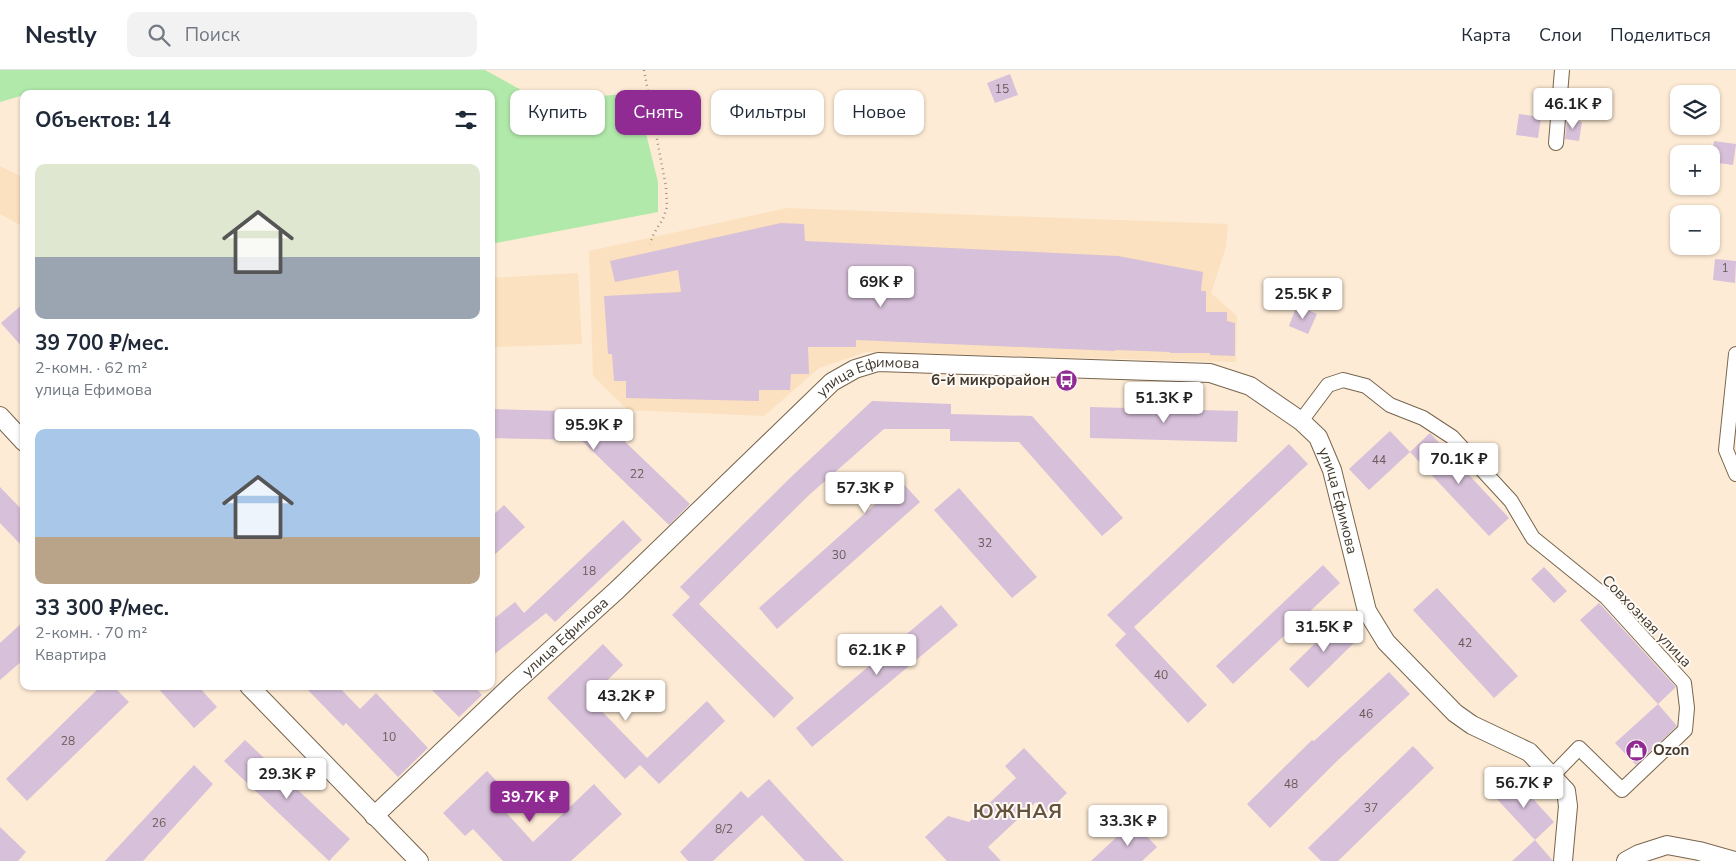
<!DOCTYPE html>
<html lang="ru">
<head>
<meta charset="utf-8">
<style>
  :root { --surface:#fff; --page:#f2f2f3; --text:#1f2937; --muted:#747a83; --line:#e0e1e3; --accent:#8f2b92 }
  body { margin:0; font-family:"Nunito Sans",sans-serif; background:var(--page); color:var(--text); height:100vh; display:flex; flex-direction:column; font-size:19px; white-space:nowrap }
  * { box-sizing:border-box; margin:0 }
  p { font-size:16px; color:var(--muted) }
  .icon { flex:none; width:28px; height:28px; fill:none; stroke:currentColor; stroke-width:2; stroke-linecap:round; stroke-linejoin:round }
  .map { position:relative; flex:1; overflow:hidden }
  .details { position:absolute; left:20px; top:20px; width:475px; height:600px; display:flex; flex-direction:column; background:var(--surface); border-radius:10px; box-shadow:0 1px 4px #0004 }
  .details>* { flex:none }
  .hud { position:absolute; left:510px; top:20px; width:475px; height:45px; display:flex; gap:10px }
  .controls { position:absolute; left:1670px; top:15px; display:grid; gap:10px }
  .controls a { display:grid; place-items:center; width:50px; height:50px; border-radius:10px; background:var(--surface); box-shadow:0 1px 4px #0004; font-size:25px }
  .price { position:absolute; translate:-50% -42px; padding:0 11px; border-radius:5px; background:#fff; color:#222; font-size:16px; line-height:32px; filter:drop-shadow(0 1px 2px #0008) }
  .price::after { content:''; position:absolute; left:50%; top:30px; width:15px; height:11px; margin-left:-8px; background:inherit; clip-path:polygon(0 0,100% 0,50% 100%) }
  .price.on { background:var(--accent); color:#fff }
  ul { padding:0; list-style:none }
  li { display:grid; align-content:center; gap:10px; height:265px; padding:0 15px }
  li span { display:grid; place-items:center; height:155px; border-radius:10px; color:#555 }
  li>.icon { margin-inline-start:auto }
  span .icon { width:90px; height:90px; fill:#fffc; stroke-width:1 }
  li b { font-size:21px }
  h2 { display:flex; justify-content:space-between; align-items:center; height:60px; padding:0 15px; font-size:21px }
  .chip { padding:0 18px; border-radius:10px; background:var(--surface); box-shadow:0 1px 4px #0004; font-size:18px; line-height:45px }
  .chip.on { background:var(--accent); color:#fff }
  header { display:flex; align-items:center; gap:30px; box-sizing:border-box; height:70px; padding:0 25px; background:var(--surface); border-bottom:1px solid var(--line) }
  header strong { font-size:24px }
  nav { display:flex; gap:28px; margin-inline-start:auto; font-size:18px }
  .search { width:350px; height:45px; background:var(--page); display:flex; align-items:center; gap:12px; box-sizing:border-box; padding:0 18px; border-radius:10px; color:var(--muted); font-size:19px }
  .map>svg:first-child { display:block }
  .built { fill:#fbe1bf }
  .green { fill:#b1e9aa }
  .building { fill:#d7c0d9 }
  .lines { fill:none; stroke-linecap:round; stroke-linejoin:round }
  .minor-casing { stroke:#78654d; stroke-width:16 }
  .tertiary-casing { stroke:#78654d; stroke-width:20 }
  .path { stroke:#a09382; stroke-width:2.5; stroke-dasharray:1 4; stroke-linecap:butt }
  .minor { stroke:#fff; stroke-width:14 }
  .tertiary { stroke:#fff; stroke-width:18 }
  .labels { text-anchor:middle; stroke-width:4; stroke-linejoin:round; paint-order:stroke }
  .number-label { font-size:12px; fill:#675c5a }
  .poi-label { font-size:15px; font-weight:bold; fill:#423a2f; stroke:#fffaf5; text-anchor:end }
  .street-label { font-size:15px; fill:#423a2f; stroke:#fffaf5 }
  .district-label { font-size:20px; font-weight:bold; letter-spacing:1px; fill:#65533b; stroke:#fffaf5 }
</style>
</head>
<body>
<header>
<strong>Nestly</strong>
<div class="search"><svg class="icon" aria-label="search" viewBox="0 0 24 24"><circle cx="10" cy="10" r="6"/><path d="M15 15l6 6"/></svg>Поиск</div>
<nav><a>Карта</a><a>Слои</a><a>Поделиться</a></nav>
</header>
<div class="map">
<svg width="1736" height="791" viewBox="0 0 1736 791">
  <rect width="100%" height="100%" fill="#fdebd5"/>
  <!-- built -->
  <g class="built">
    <polygon points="0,96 24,108 24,157 0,144"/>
    <polygon points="787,138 1228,154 1226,177 1211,223 1237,246 1236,292 866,282 819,298 764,346 628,340 593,306 589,181"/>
    <polygon points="578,203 582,274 491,277 491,208"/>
  </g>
  <!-- green -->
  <polygon class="green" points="0,0 485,0 541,31 636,23 658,112 658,142 491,174 491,24 24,24 24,25 0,32"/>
  <!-- building -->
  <g class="building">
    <polygon points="1010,4 1018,25 995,33 987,13"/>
    <polygon points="1519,44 1541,47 1538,68 1516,65"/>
    <polygon points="1567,50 1582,52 1579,71 1565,69"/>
    <polygon points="1714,71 1736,74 1733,95 1711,92"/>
    <polygon points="781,153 804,154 805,171 1118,186 1203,202 1201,221 1206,221 1206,242 1227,242 1227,251 1235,253 1235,286 1210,285 1210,283 1170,283 1170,282 1115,280 1115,281 856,270 856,277 808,277 809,304 791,304 790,320 759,320 759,331 626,328 626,311 614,311 612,284 608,284 604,226 681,222 678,200 615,212 610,191"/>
    <polygon points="1715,189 1736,191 1735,213 1713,210"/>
    <polygon points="24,233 24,279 1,253"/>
    <polygon points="1297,235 1317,244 1308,264 1289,256"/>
    <polygon points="872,331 951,334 951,344 1032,346 1123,448 1102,466 1019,372 950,371 950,359 884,359 808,426 699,534 794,628 774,648 672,545 690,527 680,517 790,408"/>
    <polygon points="1090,337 1238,341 1237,372 1090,368"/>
    <polygon points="491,339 594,342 690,434 669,455 581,370 491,368"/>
    <polygon points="1390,361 1410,382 1369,420 1349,399"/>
    <polygon points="1430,363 1509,448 1489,466 1410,382"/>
    <polygon points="1289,374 1308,394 1134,557 1207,635 1188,653 1115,575 1126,564 1107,545"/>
    <polygon points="901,411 920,432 777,559 759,538"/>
    <polygon points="0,417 24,442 24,478 0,453"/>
    <polygon points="959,418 1037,507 1012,528 934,440"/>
    <polygon points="504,435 525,457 491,488 491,447"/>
    <polygon points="623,450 642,470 555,552 546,543 491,587 491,551 515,532 524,543"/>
    <polygon points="1323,495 1340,513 1233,614 1216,596"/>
    <polygon points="1544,497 1567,521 1554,533 1531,509"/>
    <polygon points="1437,518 1518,606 1494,628 1413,540"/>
    <polygon points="1599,533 1676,617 1658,634 1580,550"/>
    <polygon points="941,535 958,555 812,677 796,658"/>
    <polygon points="1341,548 1360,567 1308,618 1289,599"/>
    <polygon points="24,551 24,589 0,610 0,573"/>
    <polygon points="603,574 623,595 589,628 647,688 707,631 725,651 659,714 640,695 625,709 547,628"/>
    <polygon points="1389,602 1410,624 1337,691 1270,758 1247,734 1312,670 1314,671"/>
    <polygon points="101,616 113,616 129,632 27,731 6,709"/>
    <polygon points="156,616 198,616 217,637 194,658"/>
    <polygon points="304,616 338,616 360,639 376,623 428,678 398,707 346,653 343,656"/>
    <polygon points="428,616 474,616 482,625 459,647"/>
    <polygon points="1658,634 1677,656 1636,695 1615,673"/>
    <polygon points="245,670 350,769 329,791 224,691"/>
    <polygon points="1413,676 1434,698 1338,791 1321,791 1308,778"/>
    <polygon points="1024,678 1067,723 1046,743 1036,732 988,777 1001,791 947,791 925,767 948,746 969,752 1016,708 1005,696"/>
    <polygon points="194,695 213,714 143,791 105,791"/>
    <polygon points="487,701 514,729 503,739 533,772 594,714 622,744 571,791 503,791 473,759 465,766 443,743"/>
    <polygon points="1514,708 1554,752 1535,770 1494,726"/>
    <polygon points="769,709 844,791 805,791 762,745 713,791 688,791 680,782 741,721 748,728"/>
    <polygon points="1133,752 1157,777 1142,791 1091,791"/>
    <polygon points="0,757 26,782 18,791 0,791"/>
    <polygon points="1535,770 1553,791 1512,791"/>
  </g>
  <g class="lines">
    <defs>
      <g id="minor">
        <polyline points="1556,73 1562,0"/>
        <polyline points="1736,284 1726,380 1736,404"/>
        <polyline points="1301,351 1328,315 1343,310 1366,316 1390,335 1423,348 1452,367 1511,431 1533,468 1606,527 1684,613 1687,638 1685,660 1622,720 1579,678 1552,706"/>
      </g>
      <g id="tertiary">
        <polyline points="0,346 24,372"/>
        <polyline points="249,616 419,791"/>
        <path id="s1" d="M374 746 511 616 617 520 832 312 855 299 878 292 1210 303 1250 316 1301 351 1318 367 1332 400 1367 541 1386 572 1455 643 1472 655 1529 682 1566 721 1568 736 1563 791"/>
        <polyline points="1626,791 1639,784 1667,775 1699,781 1735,791"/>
      </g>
    </defs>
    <!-- minor casing -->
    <use href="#minor" class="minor-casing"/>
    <!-- tertiary casing -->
    <use href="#tertiary" class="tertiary-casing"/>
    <!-- path -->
    <polyline class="path" points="644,0 666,117 667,137 663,149 654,163 650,174"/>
    <!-- minor -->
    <use href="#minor" class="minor"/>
    <!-- tertiary -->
    <use href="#tertiary" class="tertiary"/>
  </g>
  <!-- icons -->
  <defs>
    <symbol id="bus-disc" viewBox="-11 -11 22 22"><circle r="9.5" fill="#8f2b92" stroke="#fffaf5"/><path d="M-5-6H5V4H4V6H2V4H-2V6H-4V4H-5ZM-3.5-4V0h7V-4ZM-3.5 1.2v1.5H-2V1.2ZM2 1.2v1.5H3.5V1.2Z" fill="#fff"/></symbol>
    <symbol id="shop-disc" viewBox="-11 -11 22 22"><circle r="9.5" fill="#8f2b92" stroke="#fffaf5"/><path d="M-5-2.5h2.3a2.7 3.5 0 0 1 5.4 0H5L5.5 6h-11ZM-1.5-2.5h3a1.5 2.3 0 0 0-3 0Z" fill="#fff"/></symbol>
  </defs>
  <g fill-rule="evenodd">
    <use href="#bus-disc" x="1054" y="298" width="25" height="25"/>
    <use href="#shop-disc" x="1624" y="668" width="25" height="25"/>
  </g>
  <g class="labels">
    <!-- number labels -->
    <g class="number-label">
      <text x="1002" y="23">15</text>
      <text x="1725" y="202">1</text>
      <text x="1379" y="394">44</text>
      <text x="637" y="408">22</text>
      <text x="985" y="477">32</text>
      <text x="839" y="489">30</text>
      <text x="589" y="505">18</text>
      <text x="1465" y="577">42</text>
      <text x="1161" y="609">40</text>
      <text x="1366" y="648">46</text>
      <text x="389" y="671">10</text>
      <text x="68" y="675">28</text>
      <text x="1291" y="718">48</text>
      <text x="1371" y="742">37</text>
      <text x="159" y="757">26</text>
      <text x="724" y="763">8/2</text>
    </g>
    <!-- poi labels -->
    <g class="poi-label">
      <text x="1050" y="315">6-й микрорайон</text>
      <text x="1653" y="685" text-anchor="start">Ozon</text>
    </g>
    <!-- street labels -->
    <g class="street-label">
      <text dy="5" stroke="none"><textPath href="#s1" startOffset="668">улица Ефимова</textPath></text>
      <text dy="5" stroke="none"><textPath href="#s1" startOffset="1208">улица Ефимова</textPath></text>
      <text transform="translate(1647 551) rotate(46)" y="5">Совхозная улица</text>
      <text dy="5" stroke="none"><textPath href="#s1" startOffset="262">улица Ефимова</textPath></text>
    </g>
    <!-- district labels -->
    <g class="district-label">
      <text x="1018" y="748">ЮЖНАЯ</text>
    </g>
  </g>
</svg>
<div class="controls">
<a><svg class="icon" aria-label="layers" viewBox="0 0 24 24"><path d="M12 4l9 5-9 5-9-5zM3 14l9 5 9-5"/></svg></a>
<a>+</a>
<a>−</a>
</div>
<b class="price" style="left:1573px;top:60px">46.1K ₽</b>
<b class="price" style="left:881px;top:238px">69K ₽</b>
<b class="price" style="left:1303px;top:250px">25.5K ₽</b>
<b class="price" style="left:1164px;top:354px">51.3K ₽</b>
<b class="price" style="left:594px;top:381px">95.9K ₽</b>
<b class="price" style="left:1459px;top:415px">70.1K ₽</b>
<b class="price" style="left:865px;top:444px">57.3K ₽</b>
<b class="price" style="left:1324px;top:583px">31.5K ₽</b>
<b class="price" style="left:877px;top:606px">62.1K ₽</b>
<b class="price" style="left:626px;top:652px">43.2K ₽</b>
<b class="price" style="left:287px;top:730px">29.3K ₽</b>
<b class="price" style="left:1524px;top:739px">56.7K ₽</b>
<b class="price on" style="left:530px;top:753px">39.7K ₽</b>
<b class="price" style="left:1128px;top:777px">33.3K ₽</b>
<div class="hud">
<a class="chip">Купить</a>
<a class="chip on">Снять</a>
<a class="chip">Фильтры</a>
<a class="chip">Новое</a>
</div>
<section class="details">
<h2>Объектов: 14<svg class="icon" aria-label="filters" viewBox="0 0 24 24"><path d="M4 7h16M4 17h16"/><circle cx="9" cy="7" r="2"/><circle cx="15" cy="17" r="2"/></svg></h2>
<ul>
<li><span style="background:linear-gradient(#dfe7d0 60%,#9aa5b1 0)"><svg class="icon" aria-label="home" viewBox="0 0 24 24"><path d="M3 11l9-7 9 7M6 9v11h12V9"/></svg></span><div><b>39 700 ₽/мес.</b><p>2-комн. · 62 m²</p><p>улица Ефимова</p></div></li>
<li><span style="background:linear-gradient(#a9c7e8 70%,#b9a48a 0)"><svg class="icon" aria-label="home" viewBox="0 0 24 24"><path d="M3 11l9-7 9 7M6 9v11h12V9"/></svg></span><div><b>33 300 ₽/мес.</b><p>2-комн. · 70 m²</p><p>Квартира</p></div></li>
</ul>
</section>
</div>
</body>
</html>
